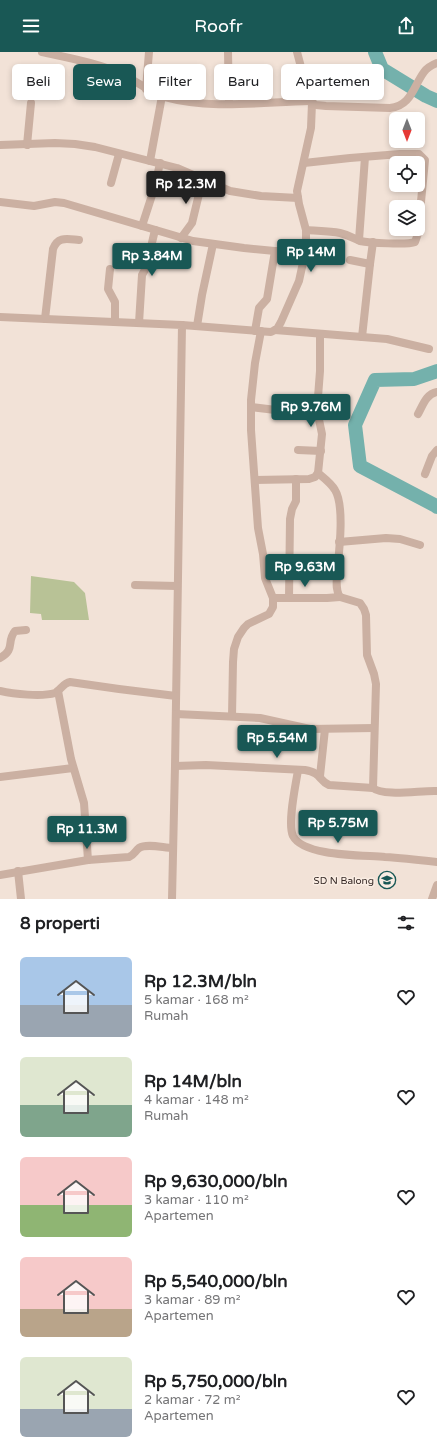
<!DOCTYPE html>
<html lang="id">
<head>
<meta charset="utf-8">
<style>
  :root { --surface:#fff; --page:#f6f6f6; --text:#202124; --muted:#757577; --accent:#195855 }
  body { margin:0; font-family:"Varela Round",sans-serif; background:var(--page); color:var(--text); height:100vh; display:flex; flex-direction:column; font-size:15px; white-space:nowrap }
  * { box-sizing:border-box; margin:0 }
  p { font-size:13px; color:var(--muted) }
  .icon { flex:none; width:22px; height:22px; fill:none; stroke:currentColor; stroke-width:2; stroke-linecap:round; stroke-linejoin:round }
  .map { position:relative; height:847px; overflow:hidden }
  .side { display:flex; flex-direction:column; background:var(--surface); flex:1 }
  .side>* { flex:none }
  .hud { position:absolute; left:12px; top:12px; width:413px; height:36px; display:flex; gap:8px }
  .needle { width:26px; rotate:180deg }
  .fabs { position:absolute; left:389px; top:60px; display:grid; gap:8px }
  .fabs a { display:grid; place-items:center; width:36px; height:36px; border-radius:6px; background:var(--surface); box-shadow:0 2px 6px #0003; font-size:20px }
  .price { position:absolute; translate:-50% -34px; padding:0 9px; border-radius:4px; background:var(--accent); color:#fff; font-size:13px; line-height:26px; filter:drop-shadow(0 1px 2px #0008) }
  .price::after { content:''; position:absolute; left:50%; top:24px; width:12px; height:9px; margin-left:-6px; background:inherit; clip-path:polygon(0 0,100% 0,50% 100%) }
  .price.current { background:#222; color:#fff }
  ul { padding:0; list-style:none }
  li { display:flex; align-items:center; gap:12px; height:100px; padding:0 20px }
  li span { display:grid; place-items:center; flex:none; width:112px; height:80px; border-radius:6px; color:#555 }
  li>.icon { margin-inline-start:auto }
  span .icon { width:48px; height:48px; fill:#fffc; stroke-width:1 }
  li b { font-size:17px }
  h2 { display:flex; justify-content:space-between; align-items:center; height:48px; padding:0 20px; font-size:17px }
  .pill { padding:0 14px; border-radius:6px; background:var(--surface); box-shadow:0 2px 6px #0003; font-size:14px; line-height:36px }
  .pill.current { background:var(--accent); color:#fff }
  header { display:flex; justify-content:space-between; align-items:center; height:52px; padding:0 20px; background:var(--accent); color:#fff; font-size:18px; font-weight:600 }
  .map>svg:first-child { display:block }
  .green { fill:#b8c296 }
  .lines { fill:none; stroke-linecap:round; stroke-linejoin:round }
  .river { stroke:#74b1ac; stroke-width:14 }
  .minor { stroke:#cbb0a2; stroke-width:8 }
  .labels { text-anchor:middle; stroke-width:3; stroke-linejoin:round; paint-order:stroke }
  .poi-label { font-size:10px; fill:#352825; stroke:#faede3; text-anchor:end }
</style>
</head>
<body>
<header><svg class="icon" aria-label="menu" viewBox="0 0 24 24"><path d="M4 6h16M4 12h16M4 18h16"/></svg>Roofr<svg class="icon" aria-label="share" viewBox="0 0 24 24"><path d="M12 15V3M7 8l5-5 5 5M5 13v7h14v-7"/></svg></header>
<div class="map">
<svg width="437" height="847" viewBox="0 0 437 847">
  <rect width="100%" height="100%" fill="#f2e2d7"/>
  <!-- green -->
  <polygon class="green" points="31,524 74,530 85,541 89,568 42,568 41,562 30,561"/>
  <g class="lines">
    <!-- river -->
    <g class="river">
      <polyline points="375,0 382,17 426,44 437,49"/>
      <polyline points="437,319 414,327 375,328 355,373 360,414 436,454 437,455"/>
    </g>
    <!-- minor -->
    <g class="minor">
      <path d="M42 0C69 6 99 11 124 23 138 30 149 40 164 45 211 58 263 50 310 49"/>
      <polyline points="228,0 229,52"/>
      <path d="M297 0 310 49 316 53 326 54 390 56C411 54 413 35 424 20 427 16 432 13 437 11"/>
      <polyline points="146,37 149,0"/>
      <polyline points="0,93 55,91 75,92 95,95 177,116 230,139 261,144 298,146"/>
      <polyline points="27,93 31,51"/>
      <polyline points="150,109 162,44"/>
      <path d="M304 111 350 106 400 102H419L425 108 420 160V176L415 190C408 193 369 191 360 189 353 186 349 183 340 181 329 179 317 179 306 178"/>
      <polyline points="111,131 119,102"/>
      <polyline points="0,150 34,154 55,150 64,151 193,189 244,196 306,202"/>
      <polyline points="142,174 155,134 160,111"/>
      <polyline points="181,186 192,171 199,142 205,129"/>
      <polyline points="359,188 365,105"/>
      <polyline points="350,208 370,212 373,190"/>
      <polyline points="110,217 108,237 115,250 115,270"/>
      <polyline points="0,265 182,273 175,714 172,847"/>
      <path d="M45 267 53 197C58 184 67 187 79 188"/>
      <polyline points="139,271 142,223 146,216 155,178"/>
      <polyline points="182,273 271,280 277,277 281,270 299,229 306,197 306,178 299,152 297,139 311,76 312,51"/>
      <polyline points="197,274 202,243 213,192"/>
      <polyline points="275,278 387,287 429,297"/>
      <polyline points="255,279 259,256 267,247 275,199"/>
      <polyline points="362,285 370,212"/>
      <polyline points="251,355 317,363"/>
      <path d="M418 362C423 353 426 342 437 340"/>
      <polyline points="298,398 321,399"/>
      <path d="M318 421C324 426 331 431 335 438 345 454 339 501 337 521 337 528 335 538 340 545L360 551 364 557 366 563 367 603 374 622 376 632 373 736C384 745 422 738 437 739"/>
      <polyline points="425,422 432,404 437,398"/>
      <polyline points="255,428 309,427 315,425 318,421 322,382 317,358 320,319 320,282"/>
      <polyline points="339,490 386,486 400,487 420,493"/>
      <polyline points="135,533 177,534"/>
      <polyline points="273,546 327,546 340,545"/>
      <polyline points="289,546 290,467 292,457 296,449 296,427"/>
      <path d="M0 606C16 597 6 590 15 579L26 578"/>
      <path d="M0 639C13 642 42 645 55 641 61 638 63 631 70 630L119 637 176 644"/>
      <polyline points="58,639 71,707 84,751 88,808"/>
      <polyline points="176,662 260,666 310,677 374,676"/>
      <polyline points="232,664 233,610 234,597 238,585 244,576 248,572 269,562 273,555 273,546 265,526 263,502 258,476 251,378 251,348 255,311 261,279"/>
      <path d="M175 714 206 713 305 718C322 721 318 728 329 733L373 736"/>
      <path d="M298 718C296 732 287 771 293 784 304 805 365 803 385 805 403 806 420 808 437 810"/>
      <polyline points="320,724 325,677"/>
      <polyline points="0,725 73,716"/>
      <polyline points="18,819 21,847"/>
      <path d="M0 823 88 808 129 805C134 803 135 799 139 796 147 791 164 796 173 796"/>
      <polyline points="432,847 437,833"/>
    </g>
  </g>
  <!-- icons -->
  <defs>
    <symbol id="school-ring" viewBox="-11 -11 22 22"><circle r="9.5" fill="#faede3" stroke="#195855" stroke-width="1.5"/><path d="M0-5L7-2L0 1L-7-2ZM-4 1L0 2.5L4 1V4Q0 6-4 4Z" fill="#195855"/></symbol>
  </defs>
  <g fill-rule="evenodd">
    <use href="#school-ring" x="377" y="818" width="20" height="20"/>
  </g>
  <g class="labels">
    <!-- poi labels -->
    <g class="poi-label">
      <text x="374" y="832">SD N Balong</text>
    </g>
  </g>
</svg>
<div class="fabs">
<a><svg class="needle" viewBox="-14 -14 28 28"><path d="M0-13l5 13h-10z" fill="#e53935"/><path d="M0 13l5-13h-10z" fill="#757577"/></svg></a>
<a><svg class="icon" aria-label="locate" viewBox="0 0 24 24"><circle cx="12" cy="12" r="6"/><path d="M12 2v4M12 18v4M2 12h4M18 12h4"/></svg></a>
<a><svg class="icon" aria-label="layers" viewBox="0 0 24 24"><path d="M12 4l9 5-9 5-9-5zM3 14l9 5 9-5"/></svg></a>
</div>
<b class="price current" style="left:186px;top:153px">Rp 12.3M</b>
<b class="price" style="left:311px;top:221px">Rp 14M</b>
<b class="price" style="left:152px;top:225px">Rp 3.84M</b>
<b class="price" style="left:311px;top:376px">Rp 9.76M</b>
<b class="price" style="left:305px;top:536px">Rp 9.63M</b>
<b class="price" style="left:277px;top:707px">Rp 5.54M</b>
<b class="price" style="left:338px;top:792px">Rp 5.75M</b>
<b class="price" style="left:87px;top:798px">Rp 11.3M</b>
<div class="hud">
<a class="pill">Beli</a>
<a class="pill current">Sewa</a>
<a class="pill">Filter</a>
<a class="pill">Baru</a>
<a class="pill">Apartemen</a>
</div>
</div>
<section class="side">
<h2>8 properti<svg class="icon" aria-label="filters" viewBox="0 0 24 24"><path d="M4 7h16M4 17h16"/><circle cx="9" cy="7" r="2"/><circle cx="15" cy="17" r="2"/></svg></h2>
<ul>
<li><span style="background:linear-gradient(#a9c7e8 60%,#9aa5b1 0)"><svg class="icon" aria-label="home" viewBox="0 0 24 24"><path d="M3 11l9-7 9 7M6 9v11h12V9"/></svg></span><div><b>Rp 12.3M/bln</b><p>5 kamar · 168 m²</p><p>Rumah</p></div><svg class="icon" aria-label="heart" viewBox="0 0 24 24"><path d="M12 20l-8-8c-3-5 5-10 8-4 3-6 11-1 8 4z"/></svg></li>
<li><span style="background:linear-gradient(#dfe7d0 60%,#7fa58c 0)"><svg class="icon" aria-label="home" viewBox="0 0 24 24"><path d="M3 11l9-7 9 7M6 9v11h12V9"/></svg></span><div><b>Rp 14M/bln</b><p>4 kamar · 148 m²</p><p>Rumah</p></div><svg class="icon" aria-label="heart" viewBox="0 0 24 24"><path d="M12 20l-8-8c-3-5 5-10 8-4 3-6 11-1 8 4z"/></svg></li>
<li><span style="background:linear-gradient(#f6c9c9 60%,#8fb573 0)"><svg class="icon" aria-label="home" viewBox="0 0 24 24"><path d="M3 11l9-7 9 7M6 9v11h12V9"/></svg></span><div><b>Rp 9,630,000/bln</b><p>3 kamar · 110 m²</p><p>Apartemen</p></div><svg class="icon" aria-label="heart" viewBox="0 0 24 24"><path d="M12 20l-8-8c-3-5 5-10 8-4 3-6 11-1 8 4z"/></svg></li>
<li><span style="background:linear-gradient(#f6c9c9 65%,#b9a48a 0)"><svg class="icon" aria-label="home" viewBox="0 0 24 24"><path d="M3 11l9-7 9 7M6 9v11h12V9"/></svg></span><div><b>Rp 5,540,000/bln</b><p>3 kamar · 89 m²</p><p>Apartemen</p></div><svg class="icon" aria-label="heart" viewBox="0 0 24 24"><path d="M12 20l-8-8c-3-5 5-10 8-4 3-6 11-1 8 4z"/></svg></li>
<li><span style="background:linear-gradient(#dfe7d0 65%,#9aa5b1 0)"><svg class="icon" aria-label="home" viewBox="0 0 24 24"><path d="M3 11l9-7 9 7M6 9v11h12V9"/></svg></span><div><b>Rp 5,750,000/bln</b><p>2 kamar · 72 m²</p><p>Apartemen</p></div><svg class="icon" aria-label="heart" viewBox="0 0 24 24"><path d="M12 20l-8-8c-3-5 5-10 8-4 3-6 11-1 8 4z"/></svg></li>
</ul>
</section>
</body>
</html>
